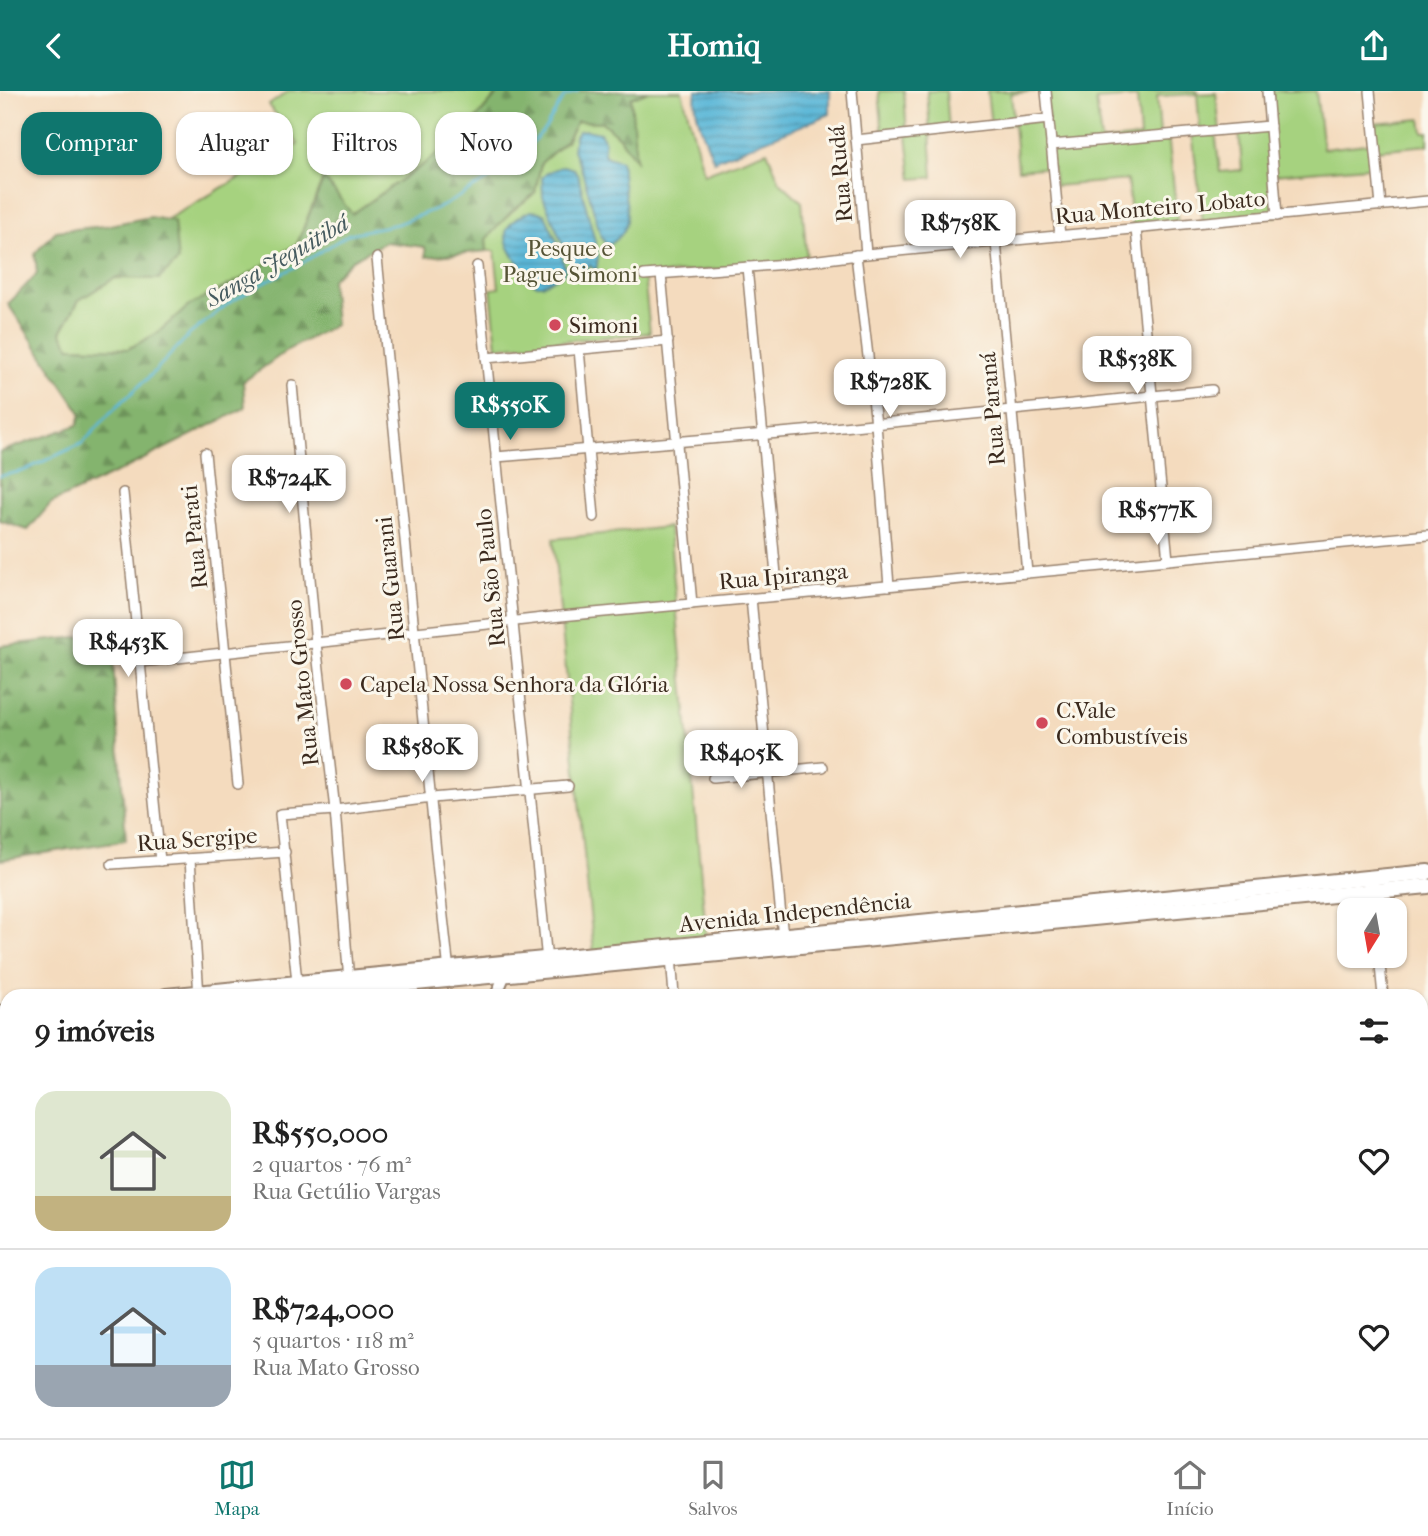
<!DOCTYPE html>
<html lang="pt">
<head>
<meta charset="utf-8">
<style>
  :root { --surface:#fff; --page:#f6f6f6; --text:#222; --muted:#767676; --line:#e0e0e0; --accent:#0f766e }
  body { margin:0; font-family:"IM FELL French Canon",serif; background:var(--page); color:var(--text); height:100vh; display:flex; flex-direction:column; font-size:26px; white-space:nowrap }
  * { box-sizing:border-box; margin:0 }
  p { font-size:23px; color:var(--muted) }
  .icon { flex:none; width:38px; height:38px; fill:none; stroke:currentColor; stroke-width:2; stroke-linecap:round; stroke-linejoin:round }
  .map { position:relative; flex:1; overflow:hidden }
  .drawer { position:absolute; left:0px; top:898px; width:1428px; height:450px; display:flex; flex-direction:column; background:var(--surface); border-radius:21px 21px 0 0; box-shadow:0 2px 5px #0004 }
  .drawer>* { flex:none }
  .top-card { position:absolute; left:21px; top:21px; width:700px; height:63px; display:flex; gap:14px }
  .needle { width:46px; rotate:191deg }
  .controls { position:absolute; left:1337px; top:807px; display:grid; gap:14px }
  .controls a { display:grid; place-items:center; width:70px; height:70px; border-radius:14px; background:var(--surface); box-shadow:0 2px 5px #0004; font-size:35px }
  .price { position:absolute; translate:-50% -60px; padding:0 16px; border-radius:14px; background:#fff; color:#222; font-size:23px; line-height:46px; filter:drop-shadow(0 2px 4px #0008) }
  .price::after { content:''; position:absolute; left:50%; top:42px; width:21px; height:16px; margin-left:-10px; background:inherit; clip-path:polygon(0 0,100% 0,50% 100%) }
  .price.on { background:var(--accent); color:#fff }
  ul { padding:0; list-style:none }
  li { display:flex; align-items:center; gap:21px; height:175px; padding:0 35px }
  li+li { border-top:2px solid var(--line) }
  li span { display:grid; place-items:center; flex:none; width:196px; height:140px; border-radius:21px; color:#555 }
  li>.icon { margin-inline-start:auto }
  span .icon { width:84px; height:84px; fill:#fffc; stroke-width:1 }
  li b { font-size:30px }
  h2 { display:flex; justify-content:space-between; align-items:center; height:84px; padding:0 35px; font-size:30px }
  .pill { padding:0 24px; border-radius:21px; background:var(--surface); box-shadow:0 2px 5px #0004; font-size:24px; line-height:63px }
  .pill.on { background:var(--accent); color:#fff }
  header { display:flex; justify-content:space-between; align-items:center; height:91px; padding:0 35px; background:var(--accent); color:#fff; font-size:32px; font-weight:700 }
  .menu { display:flex; justify-content:space-around; align-items:center; height:98px; border-top:2px solid var(--line); background:var(--surface); font-size:19px; color:var(--muted) }
  .menu a { display:grid; justify-items:center; gap:4px }
  .menu .on { color:var(--accent) }
  .map>svg:first-child { display:block }
  .green { fill:#a6d27f; stroke:#707e4e; stroke-width:2; fill-rule:evenodd }
  .forest { fill:url(#forest-firs); stroke:#606f46; stroke-width:2 }
  .water { fill:url(#water-rules); stroke:#4a707b; stroke-width:2 }
  .lines { fill:none; stroke-linecap:round; stroke-linejoin:round }
  .stream { stroke:#5ab7d8; stroke-width:2.5 }
  .minor-casing { stroke:#98826e; stroke-width:12 }
  .tertiary-casing { stroke:#98826e; stroke-width:14 }
  .primary-casing { stroke:#98826e; stroke-width:18 }
  .minor { stroke:#fff; stroke-width:9 }
  .tertiary { stroke:#fff; stroke-width:10 }
  .primary { stroke:#fff; stroke-width:14 }
  .poi-dot { fill:#d1495b; stroke:#fbf7ec; stroke-width:2.5 }
  .labels { text-anchor:middle; stroke-width:6; stroke-linejoin:round; paint-order:stroke }
  .street-label { font-size:23px; fill:#3b2a1e; stroke:#fbf7ec }
  .park-label { font-size:23px; fill:#565436; stroke:#fbf7ec }
  .poi-label { font-size:23px; fill:#3b2a1e; stroke:#fbf7ec; text-anchor:start }
  .water-label { font-size:24px; font-style:italic; fill:#465b5f; stroke:#fbf7ec }
</style>
</head>
<body>
<header><svg class="icon" aria-label="back" viewBox="0 0 24 24"><path d="M15 5l-7 7 7 7"/></svg>Homiq<svg class="icon" aria-label="share" viewBox="0 0 24 24"><path d="M12 15V3M7 8l5-5 5 5M5 13v7h14v-7"/></svg></header>
<div class="map">
<svg width="1428" height="1347" viewBox="0 0 1428 1347">
  <defs>
    <pattern id="forest-firs" width="22" height="20" patternUnits="userSpaceOnUse" patternTransform="scale(1.75)"><rect width="22" height="20" fill="#84b46e"/><path d="M5 1l3.5 6h-7zM16 11l3.5 6h-7z" fill="#6d935a"/></pattern>
    <pattern id="water-rules" width="6" height="5" patternUnits="userSpaceOnUse" patternTransform="scale(1.75)"><rect width="6" height="5" fill="#5ab7d8"/><path d="M0 2.5h6" fill="none" stroke="#4c95af"/></pattern>
  </defs>
  <rect width="100%" height="100%" fill="#fbf7ec"/>
  <filter id="ink" filterUnits="userSpaceOnUse"><feTurbulence type="fractalNoise" baseFrequency=".0143" numOctaves="2"/><feDisplacementMap in="SourceGraphic" scale="14" xChannelSelector="R" yChannelSelector="G"/><feConvolveMatrix kernelMatrix="1 2 1 2 8 2 1 2 1" color-interpolation-filters="sRGB"/></filter>
  <filter id="wash" filterUnits="userSpaceOnUse"><feTurbulence type="fractalNoise" baseFrequency=".00686" numOctaves="4" result="noise"/><feDisplacementMap in="SourceGraphic" scale="28" xChannelSelector="R" yChannelSelector="G"/><feGaussianBlur stdDeviation="1.57" result="paint"/><feColorMatrix in="noise" values="0 0 0 0 0 0 0 0 0 0 0 0 0 0 0 0 0 1.4 0 .05"/><feComposite in="paint" operator="in"/></filter>
  <g filter="url(#wash)">
    <rect width="100%" height="100%" fill="#f4dbbe"/>
    <!-- green -->
    <g class="green">
      <polygon points="289,0 500,0 466,39 427,71 351,124 323,87 297,153 241,188 190,214 156,243 128,258 69,256 61,241 79,209 115,187 159,188 174,130 166,129 298,53 269,14"/>
      <polygon points="648,0 682,0 704,83 767,60 780,91 802,111 807,170 644,185 650,242 497,256 491,198 499,197 495,160 487,160 486,148 511,121 535,102 541,72 566,50 577,30 602,31 620,47 635,68 631,7"/>
      <polygon points="879,0 904,0 907,43 930,41 927,0 946,0 949,39 930,42 933,86 912,88 907,44 883,46"/>
      <path d="M987 0H1037L1011 3 1014 32 1048 28 1046 0H1197V3L1216 2 1220 39 1215 40 1220 81 1242 79 1239 38 1270 35 1267 0H1316L1323 58 1375 52 1373 32 1421 28 1423 41H1428V54L1376 59 1378 75 1274 84 1277 125 1203 132 1192 42 1200 41 1197 3 1157 5 1160 44H1168L1178 134 1133 138 1127 89 1055 95 1053 76 1018 79 1014 33 991 35ZM1137 6 1140 46 1101 50 1096 9Z"/>
      <polygon points="669,436 707,852 594,863 553,448"/>
    </g>
    <!-- forest -->
    <g class="forest">
      <polygon points="500,0 648,0 631,7 636,69 620,47 602,31 577,30 566,50 541,72 535,102 511,121 486,148 487,160 426,166 425,156 385,151 352,169 331,189 335,234 289,258 243,291 245,317 120,380 51,412 28,439 0,430 0,361 78,334 81,322 8,213 37,183 35,162 56,140 105,135 150,126 174,130 178,170 159,188 115,187 79,209 61,241 70,256 128,258 156,243 190,214 241,188 297,153 324,87 352,123 427,71 466,39"/>
      <polygon points="111,542 126,749 0,769 0,555"/>
      <polygon points="7,931 7,1281 0,1281 0,932"/>
      <polygon points="1421,1241 1428,1241 1428,1347 1237,1347 1236,1341 1421,1340"/>
    </g>
    <!-- water -->
    <g class="water">
      <path d="M696 0H830V23L714 70C706 50 692 21 696 0Z"/>
      <path d="M586 39 600 42 604 48V63L607 66 621 70C622 77 622 85 623 92 626 115 636 138 610 153L605 152 601 145 582 80 573 59 575 45 579 40Z"/>
      <polygon points="564,75 574,78 578,84 597,158 598,166 596,180 590,174 585,178 590,185 577,182 572,176 543,106 542,87 548,81"/>
      <path d="M531 120 539 121 545 124 559 155 565 178 563 183 542 194H537C528 188 524 181 518 172 500 146 500 133 531 120Z"/>
    </g>
    <g class="lines">
      <!-- stream -->
      <polyline class="stream" points="0,385 23,380 83,352 110,322 152,283 190,243 229,212 267,190 299,174 349,143 397,133 443,115 486,90 519,67 546,36 564,6 578,0"/>
    </g>
  </g>
  <g filter="url(#ink)">
    <g class="lines">
      <defs>
        <g id="minor">
          <polyline points="852,0 866,163"/>
          <polyline points="1046,0 1060,145"/>
          <polyline points="1267,0 1277,125"/>
          <polyline points="1370,0 1381,115"/>
          <polyline points="856,49 1049,28"/>
          <polyline points="1051,54 1270,35"/>
          <polyline points="1136,138 1168,469"/>
          <polyline points="996,151 1027,482"/>
          <polyline points="856,164 876,333 889,495"/>
          <polyline points="377,167 438,781 449,880"/>
          <polyline points="477,175 547,870"/>
          <polyline points="747,176 778,505"/>
          <polyline points="661,183 692,513"/>
          <polyline points="644,184 787,173 866,163 1428,110"/>
          <polyline points="579,258 594,426"/>
          <polyline points="486,267 668,250"/>
          <polyline points="292,294 316,552 335,719 349,890"/>
          <polyline points="205,362 238,693"/>
          <polyline points="496,366 803,340 1212,299"/>
          <polyline points="123,402 160,770"/>
          <polyline points="751,507 783,847"/>
          <polyline points="141,571 561,525 1168,469 1428,444"/>
          <polyline points="713,687 823,676"/>
          <polyline points="190,768 199,905"/>
          <polyline points="112,773 285,761"/>
          <polyline points="1372,796 1374,819"/>
          <polyline points="1379,864 1383,905"/>
          <polyline points="671,865 674,905"/>
          <polyline points="297,891 280,723 335,719 432,707 568,695"/>
          <polyline points="1421,1225 1428,1225"/>
          <polyline points="180,1340 180,1347"/>
          <polyline points="408,1340 408,1347"/>
          <polyline points="537,1340 538,1347"/>
        </g>
        <g id="tertiary">
          <polyline points="496,905 507,878"/>
          <polyline points="320,1347 323,1340"/>
        </g>
        <g id="primary">
          <polyline points="166,905 1428,781"/>
          <polyline points="280,905 1428,795"/>
          <polyline points="0,922 7,921"/>
          <polyline points="0,932 7,931"/>
        </g>
      </defs>
      <!-- minor casing -->
      <use href="#minor" class="minor-casing"/>
      <!-- tertiary casing -->
      <use href="#tertiary" class="tertiary-casing"/>
      <!-- primary casing -->
      <use href="#primary" class="primary-casing"/>
      <!-- minor -->
      <use href="#minor" class="minor"/>
      <!-- tertiary -->
      <use href="#tertiary" class="tertiary"/>
      <!-- primary -->
      <use href="#primary" class="primary"/>
    </g>
  </g>
  <!-- markers -->
  <g class="poi-dot">
    <circle cx="555" cy="234" r="7"/>
    <circle cx="346" cy="593" r="7"/>
    <circle cx="1042" cy="632" r="7"/>
  </g>
  <g class="labels">
    <!-- street labels -->
    <g class="street-label">
      <text transform="translate(840 83) rotate(-95)" y="8">Rua Rudá</text>
      <text transform="translate(1160 116) rotate(-5)" y="8">Rua Monteiro Lobato</text>
      <text transform="translate(992 318) rotate(-95)" y="8">Rua Paraná</text>
      <text transform="translate(194 446) rotate(-96)" y="8">Rua Parati</text>
      <text transform="translate(783 485) rotate(-5)" y="8">Rua Ipiranga</text>
      <text transform="translate(490 487) rotate(-96)" y="8">Rua São Paulo</text>
      <text transform="translate(390 488) rotate(-96)" y="8">Rua Guarani</text>
      <text transform="translate(302 592) rotate(-96)" y="8">Rua Mato Grosso</text>
      <text transform="translate(197 748) rotate(-4)" y="8">Rua Sergipe</text>
      <text transform="translate(795 821) rotate(-6)" y="8">Avenida Independência</text>
    </g>
    <!-- park labels -->
    <g class="park-label">
      <text x="570" y="165">Pesque e<tspan x="570" dy="26">Pague Simoni</tspan></text>
    </g>
    <!-- poi labels -->
    <g class="poi-label">
      <text x="569" y="242">Simoni</text>
      <text x="360" y="601">Capela Nossa Senhora da Glória</text>
      <text x="1056" y="627">C.Vale<tspan x="1056" dy="26">Combustíveis</tspan></text>
    </g>
    <!-- water labels -->
    <g class="water-label">
      <text transform="translate(277 170) rotate(-30)" y="8">Sanga Jequitibá</text>
    </g>
  </g>
</svg>
<div class="controls">
<a><svg class="needle" viewBox="-14 -14 28 28"><path d="M0-13l5 13h-10z" fill="#e53935"/><path d="M0 13l5-13h-10z" fill="#767676"/></svg></a>
</div>
<b class="price" style="left:960px;top:169px">R$758K</b>
<b class="price" style="left:1137px;top:305px">R$538K</b>
<b class="price" style="left:890px;top:328px">R$728K</b>
<b class="price on" style="left:510px;top:351px">R$550K</b>
<b class="price" style="left:289px;top:424px">R$724K</b>
<b class="price" style="left:1157px;top:456px">R$577K</b>
<b class="price" style="left:128px;top:588px">R$453K</b>
<b class="price" style="left:422px;top:693px">R$580K</b>
<b class="price" style="left:741px;top:699px">R$405K</b>
<div class="top-card">
<a class="pill on">Comprar</a>
<a class="pill">Alugar</a>
<a class="pill">Filtros</a>
<a class="pill">Novo</a>
</div>
<section class="drawer">
<h2>9 imóveis<svg class="icon" aria-label="filters" viewBox="0 0 24 24"><path d="M4 7h16M4 17h16"/><circle cx="9" cy="7" r="2"/><circle cx="15" cy="17" r="2"/></svg></h2>
<ul>
<li><span style="background:linear-gradient(#dfe7d0 75%,#c2b280 0)"><svg class="icon" aria-label="home" viewBox="0 0 24 24"><path d="M3 11l9-7 9 7M6 9v11h12V9"/></svg></span><div><b>R$550,000</b><p>2 quartos · 76 m²</p><p>Rua Getúlio Vargas</p></div><svg class="icon" aria-label="heart" viewBox="0 0 24 24"><path d="M12 20l-8-8c-3-5 5-10 8-4 3-6 11-1 8 4z"/></svg></li>
<li><span style="background:linear-gradient(#bfe0f5 70%,#9aa5b1 0)"><svg class="icon" aria-label="home" viewBox="0 0 24 24"><path d="M3 11l9-7 9 7M6 9v11h12V9"/></svg></span><div><b>R$724,000</b><p>5 quartos · 118 m²</p><p>Rua Mato Grosso</p></div><svg class="icon" aria-label="heart" viewBox="0 0 24 24"><path d="M12 20l-8-8c-3-5 5-10 8-4 3-6 11-1 8 4z"/></svg></li>
</ul>
</section>
</div>
<nav class="menu">
<a class="on"><svg class="icon" aria-label="map" viewBox="0 0 24 24"><path d="M3 6l6-2 6 2 6-2v14l-6 2-6-2-6 2zM9 4v14M15 6v14"/></svg>Mapa</a>
<a><svg class="icon" aria-label="saved" viewBox="0 0 24 24"><path d="M7 4h10v16l-5-4-5 4z"/></svg>Salvos</a>
<a><svg class="icon" aria-label="home" viewBox="0 0 24 24"><path d="M3 11l9-7 9 7M6 9v11h12V9"/></svg>Início</a>
</nav>
</body>
</html>
